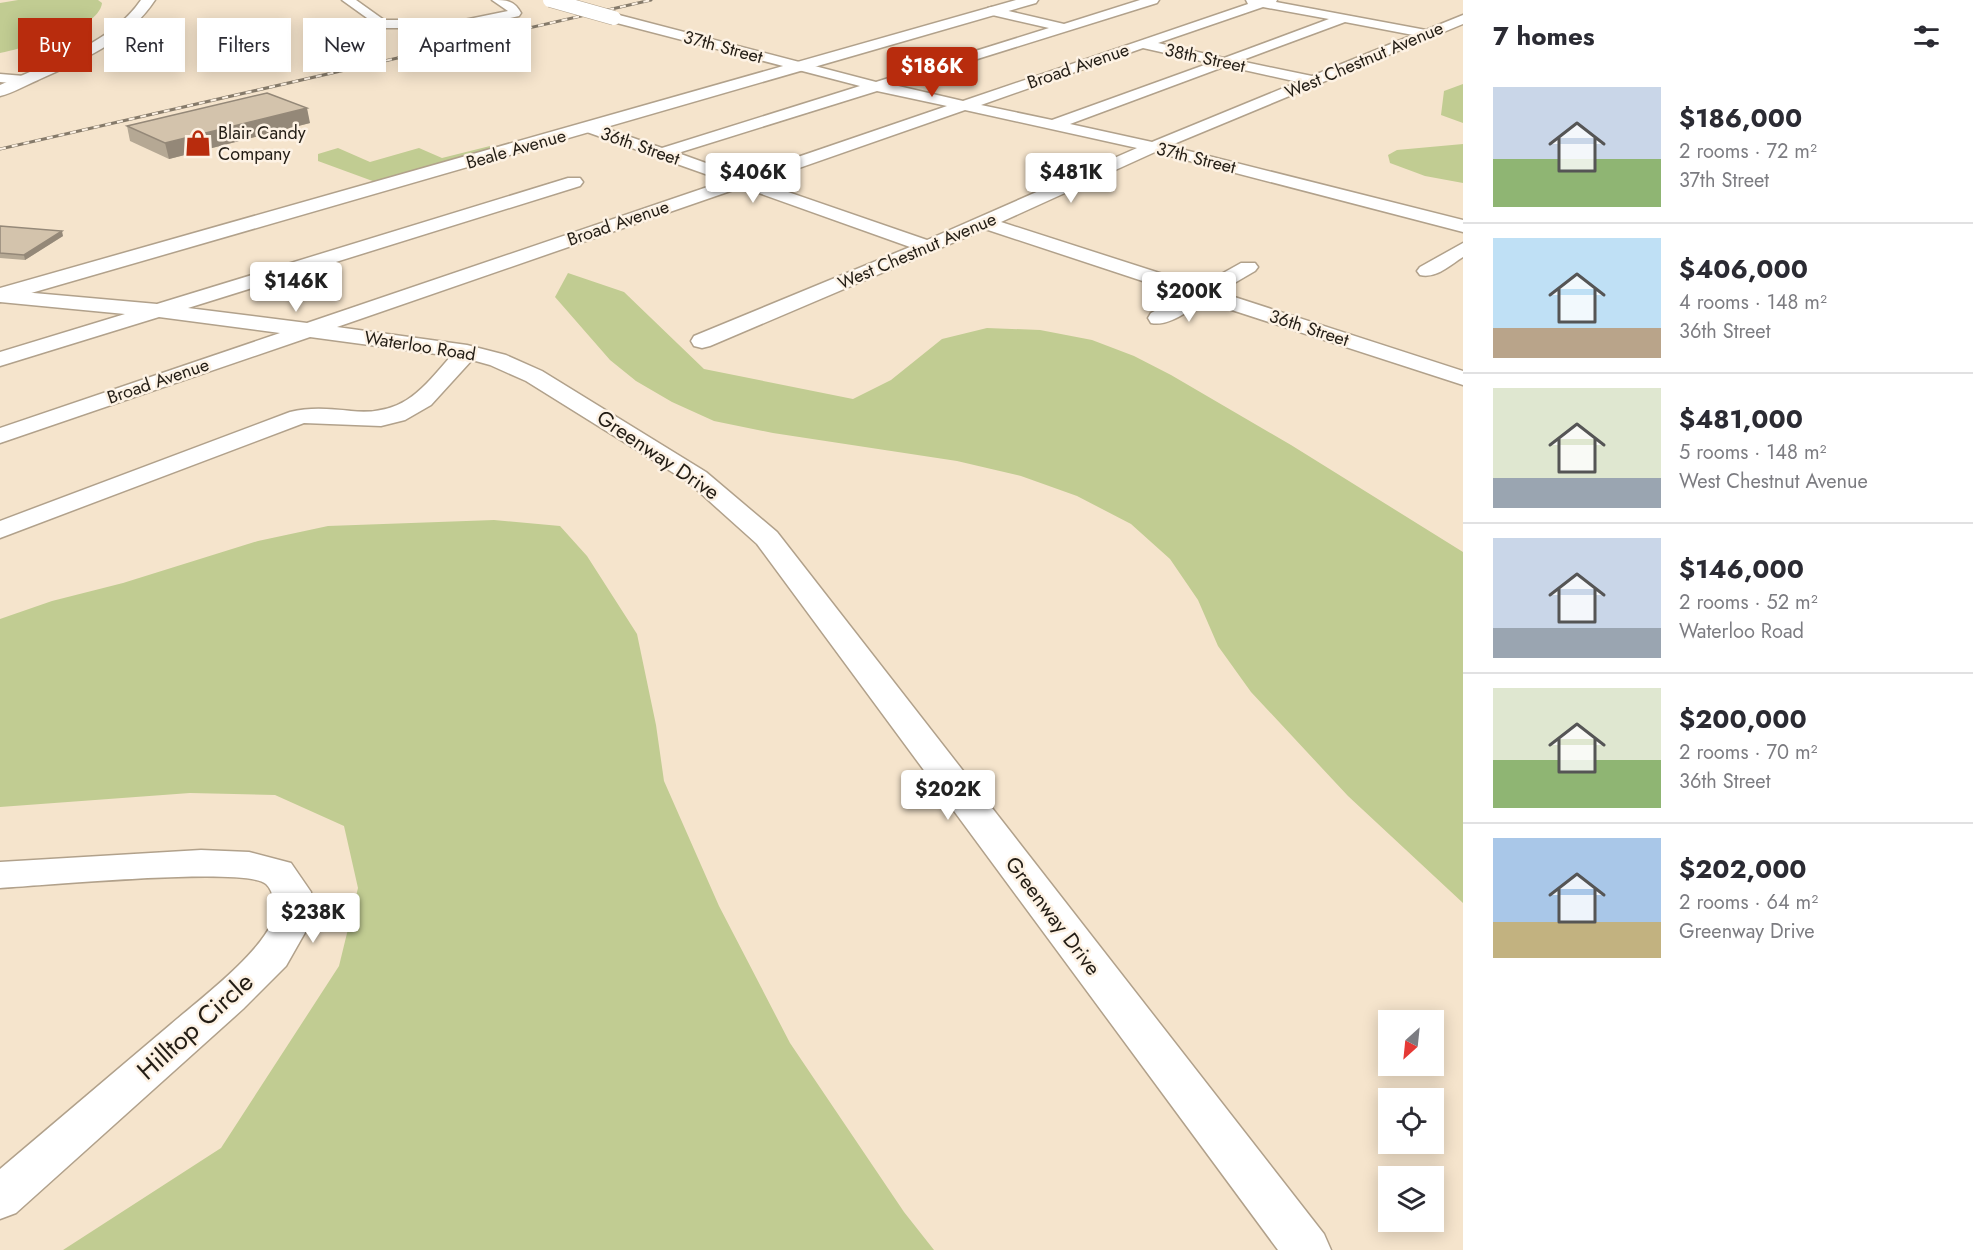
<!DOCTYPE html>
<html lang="en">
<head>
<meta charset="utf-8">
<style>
  :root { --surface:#fff; --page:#f7f7f7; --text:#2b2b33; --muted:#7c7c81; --line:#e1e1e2; --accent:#b82c0d }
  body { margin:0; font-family:Jost,sans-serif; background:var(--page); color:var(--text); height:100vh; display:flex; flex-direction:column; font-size:22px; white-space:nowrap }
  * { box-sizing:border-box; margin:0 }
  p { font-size:20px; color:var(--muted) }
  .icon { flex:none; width:33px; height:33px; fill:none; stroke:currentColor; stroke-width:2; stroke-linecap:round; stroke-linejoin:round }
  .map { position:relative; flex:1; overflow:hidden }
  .panel { display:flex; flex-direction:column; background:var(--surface); width:510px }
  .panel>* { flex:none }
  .hud { position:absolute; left:18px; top:18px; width:570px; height:54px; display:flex; gap:12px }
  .needle { width:39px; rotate:207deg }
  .tools { position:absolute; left:1378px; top:1010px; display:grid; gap:12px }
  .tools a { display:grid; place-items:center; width:66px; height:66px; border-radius:0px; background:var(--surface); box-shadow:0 3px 15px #0003; font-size:30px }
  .price { position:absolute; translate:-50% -51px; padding:0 14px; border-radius:6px; background:#fff; color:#222; font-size:20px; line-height:39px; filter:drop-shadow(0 2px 3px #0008) }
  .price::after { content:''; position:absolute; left:50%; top:36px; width:18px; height:14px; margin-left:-9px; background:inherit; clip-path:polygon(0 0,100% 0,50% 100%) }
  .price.current { background:var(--accent); color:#fff }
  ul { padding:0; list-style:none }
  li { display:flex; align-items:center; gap:18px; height:150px; padding:0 30px }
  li+li { border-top:2px solid var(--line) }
  li span { display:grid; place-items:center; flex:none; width:168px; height:120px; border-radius:0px; color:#555 }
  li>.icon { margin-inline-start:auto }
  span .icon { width:72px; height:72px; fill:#fffc; stroke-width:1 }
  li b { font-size:26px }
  h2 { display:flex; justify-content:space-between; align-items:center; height:72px; padding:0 30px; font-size:26px }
  .tag { padding:0 21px; border-radius:0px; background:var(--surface); box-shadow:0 3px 15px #0003; font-size:21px; line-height:54px }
  .tag.current { background:var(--accent); color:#fff }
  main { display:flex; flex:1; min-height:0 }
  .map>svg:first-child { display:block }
  .green { fill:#c1cc92 }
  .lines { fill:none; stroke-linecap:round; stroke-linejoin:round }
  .minor-casing { stroke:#b1a18b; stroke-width:3 }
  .major-casing { stroke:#b1a18b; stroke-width:3 }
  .minor { fill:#fff; fill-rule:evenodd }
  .major { fill:#fff; fill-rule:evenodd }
  .rail-casing { stroke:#857a6a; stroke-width:3 }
  .rail { stroke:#fdf2e4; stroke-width:2; stroke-dasharray:6; stroke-linecap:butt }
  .minor-bridge-casing { stroke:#b1a18b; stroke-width:15; stroke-linecap:butt }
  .minor-bridge { stroke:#fff; stroke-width:14 }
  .wall { fill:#b5a894 }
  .shaded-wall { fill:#948878 }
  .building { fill:#d3c3ac; stroke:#948878; stroke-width:1.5 }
  .labels { text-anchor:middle; stroke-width:5; stroke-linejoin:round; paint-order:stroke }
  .far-street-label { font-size:18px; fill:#231d15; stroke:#fdf2e4 }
  .far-poi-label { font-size:18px; fill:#231d15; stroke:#fdf2e4; text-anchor:start }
  .street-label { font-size:21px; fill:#231d15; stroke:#fdf2e4 }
  .near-street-label { font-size:26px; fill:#231d15; stroke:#fdf2e4 }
</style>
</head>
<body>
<main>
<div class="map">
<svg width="1463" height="1250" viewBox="0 0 1463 1250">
  <rect width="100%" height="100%" fill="#f5e4cc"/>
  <!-- green -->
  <g class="green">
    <path d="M18 0H98L102 3C99 30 23 48 0 53V3Z"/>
    <polygon points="1463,84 1463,123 1441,115 1444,91"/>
    <polygon points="1463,144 1463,183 1425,176 1390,163 1388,155 1397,150"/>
    <polygon points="494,145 501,149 378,183 318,161 318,154 338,148 370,162 419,148 442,158"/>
    <polygon points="568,273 624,292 704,369 853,399 891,380 942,339 987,328 1040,330 1092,340 1134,356 1171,375 1291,445 1463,552 1463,903 1348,796 1251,692 1218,646 1198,600 1170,559 1131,524 1077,496 1021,476 957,461 773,433 714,421 672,402 636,381 610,360 555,297"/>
    <polygon points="494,520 560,526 587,556 637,634 656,725 664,781 719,906 790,1043 904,1212 934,1250 63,1250 221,1148 339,966 358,888 344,826 275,795 190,793 0,807 0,619 52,601 123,583 258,541 328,526"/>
  </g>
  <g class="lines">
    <defs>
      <g id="minor">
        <path d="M342 0H356L384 20H464L508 11 492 0C506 0 514 0 521 13L519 16 464 28H381Z"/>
        <path d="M1140 0H1159L1157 3 894 85 963 101 1248 4 1246 0H1277L1276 2 1426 30 1463 15V24L1169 146 1463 220V232L1155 152 1001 222 1200 286 1241 263H1255L1258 267 1255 271 1219 292 1463 371V385L1204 301C1189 310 1169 327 1151 323L1148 318 1151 313 1185 295 985 229 710 346 702 348 694 346 691 341 694 336 910 247 742 187 337 327 467 345 506 355 542 371 706 472 777 532 1324 1234 1331 1250H1278L757 544 688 482 526 381 490 365 472 360 431 405 405 420 381 426 304 423 0 538V521L290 412C311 407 330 409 351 411 402 416 420 392 451 356L310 337 0 443V428L280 333 159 317 0 366V352L125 314 0 302V290L157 304 568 178H580L583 182 580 186 188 308 307 323 725 181 584 131 582 128 584 125H596L662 148 860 86 609 21 608 18 609 15H619L876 82 1049 28 988 14 986 11 988 8 992 7 1064 24ZM1263 7 1329 19 1224 58 1158 43ZM1345 22 1413 35 1312 76 1240 61ZM1143 48 1210 63 1052 120 981 105ZM1226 66 1298 82 1152 142 1070 124ZM877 91 947 106 742 176 678 153ZM965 110 1137 148 927 240 759 182Z"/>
        <polygon points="0,74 24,76 31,80 24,84 0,82"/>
        <path d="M1463 243V257C1450 265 1436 279 1420 275L1417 271 1420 267Z"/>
        <path d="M201 850 249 852 291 863 311 892V922L286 966 243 1009 16 1213 0 1219V1169C57 1121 113 1073 170 1025 200 999 255 958 272 923 276 912 275 892 266 884 247 866 38 886 0 888V862Z"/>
      </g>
      <g id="major">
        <path d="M141 0H155C128 41 82 60 38 80 26 85 13 93 0 96V85C48 63 110 45 141 0Z"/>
        <polygon points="1016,0 1038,0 1036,3 0,302 0,288"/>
      </g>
    </defs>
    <!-- minor casing -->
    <use href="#minor" class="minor-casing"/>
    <!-- major casing -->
    <use href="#major" class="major-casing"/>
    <!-- minor -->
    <use href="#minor" class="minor"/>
    <!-- major -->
    <use href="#major" class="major"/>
    <defs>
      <polyline id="rail" points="0,149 651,0"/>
    </defs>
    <!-- rail casing -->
    <use href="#rail" class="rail-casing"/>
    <!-- rail -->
    <use href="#rail" class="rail"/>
    <defs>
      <polyline id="minor-bridge" points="550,0 614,18"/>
    </defs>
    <!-- minor-bridge casing -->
    <use href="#minor-bridge" class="minor-bridge-casing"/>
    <!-- minor-bridge -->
    <use href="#minor-bridge" class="minor-bridge"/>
  </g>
  <!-- wall -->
  <g class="wall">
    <polygon points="310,123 169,159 130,141 127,126"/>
    <polygon points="0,226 63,236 25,260 0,258"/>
  </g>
  <!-- shaded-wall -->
  <g class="shaded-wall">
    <polygon points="307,108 310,123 169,159 165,143"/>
    <polygon points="62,231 63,236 25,260 24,255"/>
  </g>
  <!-- building -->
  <g class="building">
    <polygon points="267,93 307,108 165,143 127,126"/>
    <polygon points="0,226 62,231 24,255 0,253"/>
  </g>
  <!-- icons -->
  <defs>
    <symbol id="shop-bare" viewBox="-9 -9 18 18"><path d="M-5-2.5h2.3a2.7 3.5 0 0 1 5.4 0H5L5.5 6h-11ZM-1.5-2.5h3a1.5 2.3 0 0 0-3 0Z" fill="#b82c0d" stroke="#fdf2e4" stroke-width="2.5" paint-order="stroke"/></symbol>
  </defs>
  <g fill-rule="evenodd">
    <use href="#shop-bare" x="179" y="124" width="38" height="38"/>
  </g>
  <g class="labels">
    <!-- far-street labels -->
    <g class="far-street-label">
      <text transform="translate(723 47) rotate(15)" y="6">37th Street</text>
      <text transform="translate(1205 58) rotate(12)" y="6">38th Street</text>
      <text transform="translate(1364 60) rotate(-23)" y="6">West Chestnut Avenue</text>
      <text transform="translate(1078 66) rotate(-19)" y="6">Broad Avenue</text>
      <text transform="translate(640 146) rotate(19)" y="6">36th Street</text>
      <text transform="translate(516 149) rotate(-16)" y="6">Beale Avenue</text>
      <text transform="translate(1196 158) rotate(14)" y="6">37th Street</text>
      <text transform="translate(618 223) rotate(-19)" y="6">Broad Avenue</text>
      <text transform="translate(917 251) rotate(-23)" y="6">West Chestnut Avenue</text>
      <text transform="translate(1309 328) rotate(18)" y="6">36th Street</text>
      <text transform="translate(420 346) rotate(9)" y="6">Waterloo Road</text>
      <text transform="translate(158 381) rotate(-19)" y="6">Broad Avenue</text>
    </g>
    <!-- far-poi labels -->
    <g class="far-poi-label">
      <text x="218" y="139">Blair Candy<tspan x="218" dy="21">Company</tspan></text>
    </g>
    <!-- street labels -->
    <g class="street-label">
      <text transform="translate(658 455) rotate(34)" y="7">Greenway Drive</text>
      <text transform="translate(1053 916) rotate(53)" y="7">Greenway Drive</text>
    </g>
    <!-- near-street labels -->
    <g class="near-street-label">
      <text transform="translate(195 1026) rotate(-42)" y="9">Hilltop Circle</text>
    </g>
  </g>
</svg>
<div class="tools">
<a><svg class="needle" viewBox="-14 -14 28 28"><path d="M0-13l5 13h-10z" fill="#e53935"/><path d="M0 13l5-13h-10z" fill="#7c7c81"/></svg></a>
<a><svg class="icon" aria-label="locate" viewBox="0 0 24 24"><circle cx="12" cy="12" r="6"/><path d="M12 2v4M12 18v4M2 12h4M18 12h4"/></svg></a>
<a><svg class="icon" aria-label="layers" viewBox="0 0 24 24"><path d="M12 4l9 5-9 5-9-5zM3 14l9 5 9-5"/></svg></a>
</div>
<b class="price current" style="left:932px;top:98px">$186K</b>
<b class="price" style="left:753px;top:204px">$406K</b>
<b class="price" style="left:1071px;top:204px">$481K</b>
<b class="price" style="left:296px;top:313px">$146K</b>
<b class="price" style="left:1189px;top:323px">$200K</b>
<b class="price" style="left:948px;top:821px">$202K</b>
<b class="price" style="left:313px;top:944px">$238K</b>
<div class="hud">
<a class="tag current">Buy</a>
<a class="tag">Rent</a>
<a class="tag">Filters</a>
<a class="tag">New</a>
<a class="tag">Apartment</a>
</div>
</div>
<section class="panel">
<h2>7 homes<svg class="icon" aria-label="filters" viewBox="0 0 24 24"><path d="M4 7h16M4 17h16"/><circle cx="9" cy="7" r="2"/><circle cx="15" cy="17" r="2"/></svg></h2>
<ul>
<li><span style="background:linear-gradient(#c9d6e8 60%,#8fb573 0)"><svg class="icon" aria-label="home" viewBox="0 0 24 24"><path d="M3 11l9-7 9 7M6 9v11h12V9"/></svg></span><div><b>$186,000</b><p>2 rooms · 72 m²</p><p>37th Street</p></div></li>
<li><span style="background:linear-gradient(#bfe0f5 75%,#b9a48a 0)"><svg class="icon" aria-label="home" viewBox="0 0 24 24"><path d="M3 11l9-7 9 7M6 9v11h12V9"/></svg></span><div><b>$406,000</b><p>4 rooms · 148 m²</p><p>36th Street</p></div></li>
<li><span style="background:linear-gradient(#dfe7d0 75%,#9aa5b1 0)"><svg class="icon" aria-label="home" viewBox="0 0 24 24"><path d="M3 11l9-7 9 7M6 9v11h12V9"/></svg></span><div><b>$481,000</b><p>5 rooms · 148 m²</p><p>West Chestnut Avenue</p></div></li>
<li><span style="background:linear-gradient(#c9d6e8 75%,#9aa5b1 0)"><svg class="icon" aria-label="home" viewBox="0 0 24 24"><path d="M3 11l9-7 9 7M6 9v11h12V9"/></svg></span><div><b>$146,000</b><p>2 rooms · 52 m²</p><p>Waterloo Road</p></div></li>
<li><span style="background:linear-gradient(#dfe7d0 60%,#8fb573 0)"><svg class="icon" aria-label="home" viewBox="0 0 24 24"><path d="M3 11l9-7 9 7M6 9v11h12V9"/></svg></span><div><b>$200,000</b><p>2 rooms · 70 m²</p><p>36th Street</p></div></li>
<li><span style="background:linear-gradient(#a9c7e8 70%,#c2b280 0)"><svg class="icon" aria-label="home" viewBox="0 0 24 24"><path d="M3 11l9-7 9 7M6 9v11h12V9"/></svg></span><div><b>$202,000</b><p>2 rooms · 64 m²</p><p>Greenway Drive</p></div></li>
</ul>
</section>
</main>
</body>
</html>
